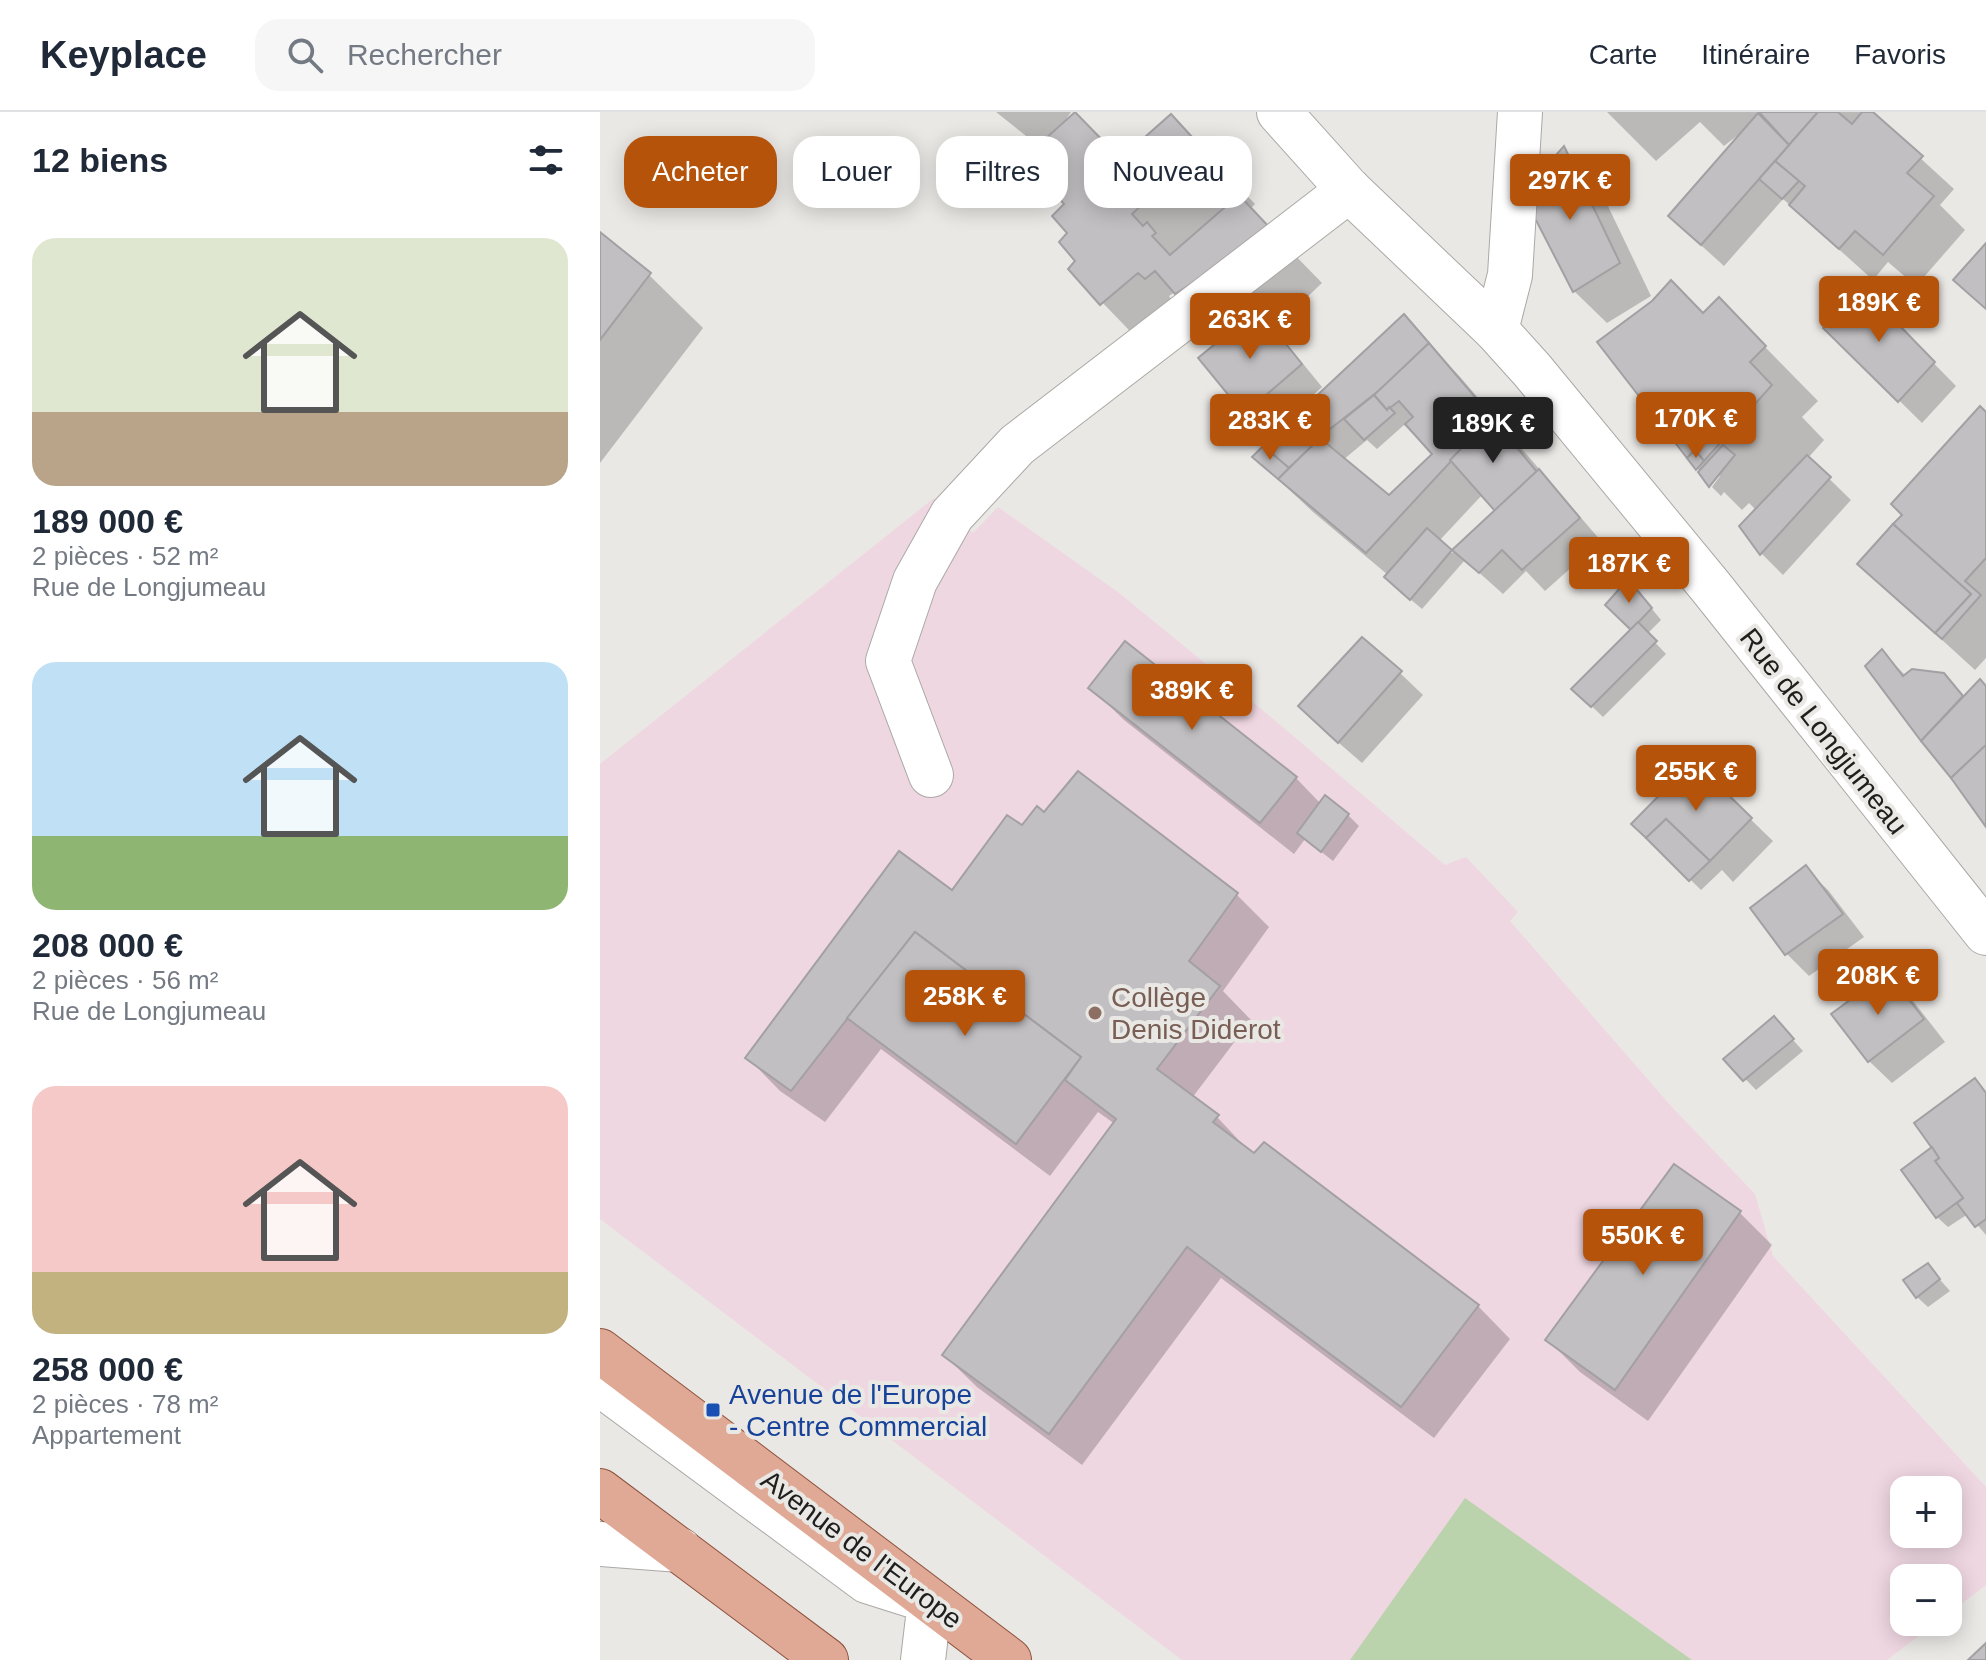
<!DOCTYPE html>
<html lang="fr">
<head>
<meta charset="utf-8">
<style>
  :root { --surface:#fff; --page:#f6f6f7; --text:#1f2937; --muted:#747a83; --line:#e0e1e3; --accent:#b45309 }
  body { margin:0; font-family:Arial,sans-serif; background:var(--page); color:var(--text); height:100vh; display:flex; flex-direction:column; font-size:30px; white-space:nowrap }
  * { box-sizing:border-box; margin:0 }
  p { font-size:26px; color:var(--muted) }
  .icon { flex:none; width:44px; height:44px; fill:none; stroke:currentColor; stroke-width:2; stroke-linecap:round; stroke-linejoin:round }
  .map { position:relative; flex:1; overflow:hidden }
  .side { display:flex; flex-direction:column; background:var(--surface); width:600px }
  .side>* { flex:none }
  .top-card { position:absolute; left:24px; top:24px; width:760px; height:72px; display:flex; gap:16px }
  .controls { position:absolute; left:1290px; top:1364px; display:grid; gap:16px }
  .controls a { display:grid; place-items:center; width:72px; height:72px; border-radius:16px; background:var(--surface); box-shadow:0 4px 20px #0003; font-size:40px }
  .price { position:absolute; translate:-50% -68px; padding:0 18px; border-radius:8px; background:var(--accent); color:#fff; font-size:26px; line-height:52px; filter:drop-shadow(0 2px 4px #0008) }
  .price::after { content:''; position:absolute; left:50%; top:48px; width:24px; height:18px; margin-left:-12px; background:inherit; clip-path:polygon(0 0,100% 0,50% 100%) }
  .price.on { background:#222; color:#fff }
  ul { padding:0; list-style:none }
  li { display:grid; align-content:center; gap:16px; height:424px; padding:0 32px }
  li span { display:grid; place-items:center; height:248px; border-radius:24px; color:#555 }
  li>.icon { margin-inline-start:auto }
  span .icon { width:144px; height:144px; fill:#fffc; stroke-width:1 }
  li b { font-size:34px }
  h2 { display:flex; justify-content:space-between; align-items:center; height:96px; padding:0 32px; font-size:34px }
  .pill { padding:0 28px; border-radius:24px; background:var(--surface); box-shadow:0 4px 20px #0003; font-size:28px; line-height:72px }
  .pill.on { background:var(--accent); color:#fff }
  header { display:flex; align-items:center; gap:48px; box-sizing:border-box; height:112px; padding:0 40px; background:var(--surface); border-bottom:2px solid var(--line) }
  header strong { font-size:38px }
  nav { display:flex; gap:44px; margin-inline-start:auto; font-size:28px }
  .search { width:560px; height:72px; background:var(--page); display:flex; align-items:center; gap:20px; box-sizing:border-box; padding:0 28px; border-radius:24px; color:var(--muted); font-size:30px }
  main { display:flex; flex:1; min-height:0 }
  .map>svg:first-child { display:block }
  .education { fill:#efd7e2; fill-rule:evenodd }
  .green { fill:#bad3ad }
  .shadow { fill:#0003; fill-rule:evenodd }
  .building { fill:#c1bfc1; stroke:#a3a0a3; stroke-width:2 }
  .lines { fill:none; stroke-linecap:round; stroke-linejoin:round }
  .minor-casing { stroke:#aba9a6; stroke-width:46 }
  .major-casing { stroke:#8e533e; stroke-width:46 }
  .minor { stroke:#fff; stroke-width:44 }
  .major { stroke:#dfa995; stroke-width:44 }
  .education-dot { fill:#8d6e63; stroke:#eae8e5; stroke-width:3 }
  .transit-dot { fill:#1a4fb4; stroke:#eae8e5; stroke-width:3 }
  .labels { text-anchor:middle; stroke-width:8; stroke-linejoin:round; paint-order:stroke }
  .street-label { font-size:28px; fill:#1e1e1d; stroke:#eae8e5 }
  .education-label { font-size:28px; fill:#785e54; stroke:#eae8e5; text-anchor:start }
  .transit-label { font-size:28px; fill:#164399; stroke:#eae8e5; text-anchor:start }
</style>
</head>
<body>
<header>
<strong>Keyplace</strong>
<div class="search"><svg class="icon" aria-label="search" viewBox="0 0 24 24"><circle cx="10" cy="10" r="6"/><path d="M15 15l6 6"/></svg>Rechercher</div>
<nav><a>Carte</a><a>Itinéraire</a><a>Favoris</a></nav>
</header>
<main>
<section class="side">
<h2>12 biens<svg class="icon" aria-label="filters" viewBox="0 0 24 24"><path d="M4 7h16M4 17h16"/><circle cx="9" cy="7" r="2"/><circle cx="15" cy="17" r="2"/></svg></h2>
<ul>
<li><span style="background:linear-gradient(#dfe7d0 70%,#b9a48a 0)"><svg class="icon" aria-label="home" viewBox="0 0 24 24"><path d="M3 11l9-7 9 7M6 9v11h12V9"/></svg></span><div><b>189 000 €</b><p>2 pièces · 52 m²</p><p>Rue de Longjumeau</p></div></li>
<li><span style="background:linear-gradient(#bfe0f5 70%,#8fb573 0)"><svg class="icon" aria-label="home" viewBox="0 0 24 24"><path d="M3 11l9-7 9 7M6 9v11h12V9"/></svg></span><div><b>208 000 €</b><p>2 pièces · 56 m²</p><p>Rue de Longjumeau</p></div></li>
<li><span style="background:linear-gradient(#f6c9c9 75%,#c2b280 0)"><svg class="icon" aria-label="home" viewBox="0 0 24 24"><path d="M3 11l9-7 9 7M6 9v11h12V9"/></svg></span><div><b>258 000 €</b><p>2 pièces · 78 m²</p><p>Appartement</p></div></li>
</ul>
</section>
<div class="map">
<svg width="1386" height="1548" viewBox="0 0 1386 1548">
  <rect width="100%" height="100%" fill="#eae8e5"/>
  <!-- education -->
  <path class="education" d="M334 386 373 421 398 395 518 480 678 611 845 753 866 745 918 800 910 809 1071 994 1155 1082 1173 1144 1386 1375V1473L1348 1502V1466H1304V1510H1337L1287 1548H582L0 1107V652ZM1304 1378H1348V1422H1304Z"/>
  <!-- green -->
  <polygon class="green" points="865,1386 1092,1548 750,1548"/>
  <!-- shadow -->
  <g class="shadow">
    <path d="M396 0H471L464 10 465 11 476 2 522 48 571 5 655 92 650 97 722 171 702 190 669 210 722 275 668 323 646 301 601 246 624 228 609 213 555 245 470 157 478 149 470 121 467 92 440 35ZM596 166 599 169 571 187 569 184Z"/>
    <polygon points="1007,0 1270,0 1354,77 1340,93 1365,118 1316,174 1288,150 1273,168 1183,87 1124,154 1093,126 1140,25 1138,23 1124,34 1100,10 1056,49"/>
    <polygon points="964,37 996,69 1051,184 1007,211 974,179"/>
    <polygon points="0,123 49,163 103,216 0,351"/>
    <polygon points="1261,177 1356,274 1322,311 1226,216"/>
    <polygon points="1119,188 1218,289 1202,305 1224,328 1208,346 1251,388 1183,463 1161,441 1156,398 1149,391 1142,398 1124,380 1121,384 1112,375 1120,364 1101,360 1098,357 1000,231 1104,203"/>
    <path d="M804 204 861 266 1001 429 945 479 926 459 903 482 865 448 822 497 797 476 788 463 713 400 666 356ZM804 313 835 342 789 386 743 348 767 328 777 337ZM883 382 898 399 852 441 839 429Z"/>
    <polygon points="1386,303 1386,546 1375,558 1283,474"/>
    <polygon points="1039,481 1061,508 1047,522 1066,542 1003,605 974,577 1033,518"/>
    <polygon points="1282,540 1306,564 1343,563 1365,585 1386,576 1386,711 1268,554"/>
    <polygon points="800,561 823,583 762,651 723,617"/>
    <polygon points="491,576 696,666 721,692 748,703 759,714 733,749 705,727 694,742 524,608"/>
    <polygon points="1108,666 1173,729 1133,770 1122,758 1101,778 1034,712 1102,672"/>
    <polygon points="445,703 637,783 669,815 623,879 651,908 592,986 617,1005 649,1039 878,1194 910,1227 834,1326 621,1166 482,1353 377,1275 344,1243 515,1012 498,1000 450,1064 281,937 225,1010 180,979 148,946 353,781 422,716"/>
    <polygon points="1205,756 1228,778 1264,825 1209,864 1186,841"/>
    <polygon points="1288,862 1310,885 1345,930 1292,971 1269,949"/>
    <polygon points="1184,918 1203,939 1156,978 1126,947"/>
    <polygon points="1375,968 1386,980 1386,1123 1368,1102 1348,1115 1337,1105 1334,1036"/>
    <polygon points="1139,1100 1172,1133 1048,1309 980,1260 948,1228"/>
    <polygon points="1327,1153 1350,1179 1328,1195 1317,1185"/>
  </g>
  <!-- building -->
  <g class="building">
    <polygon points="475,0 511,37 501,45 510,56 571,2 603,37 532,102 543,114 547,110 556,121 552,124 570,143 639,83 670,116 648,136 575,182 555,159 545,167 538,161 500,193 468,157 475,149 459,130 467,121 452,104 464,92 424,46"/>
    <polygon points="1159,0 1218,0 1189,33"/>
    <polygon points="1218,0 1238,0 1252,12 1262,0 1273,0 1323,44 1307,61 1334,84 1283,143 1255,119 1239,137 1189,93 1205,74 1175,49"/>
    <polygon points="1158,1 1189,33 1101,133 1068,104"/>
    <polygon points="964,34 1020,151 973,180 922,81"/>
    <polygon points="511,37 520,47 510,56 501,45"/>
    <polygon points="1175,49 1199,69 1182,87 1159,67"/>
    <polygon points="0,120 51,161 0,228"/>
    <polygon points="1386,131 1386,197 1353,168"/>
    <polygon points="1071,168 1103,201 1119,185 1166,234 1150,250 1172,273 1104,349 1095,338 1087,346 997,230 1052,189"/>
    <polygon points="1261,174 1335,250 1298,290 1223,216"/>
    <polygon points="658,197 702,252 644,302 598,246"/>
    <polygon points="804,202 829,231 790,270 730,317 689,356 663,334"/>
    <polygon points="829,231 892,305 766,441 678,367 720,326 789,383 832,342 805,312 813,305 799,289 787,298 774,283"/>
    <polygon points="774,283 787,298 789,295 795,301 764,328 744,307"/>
    <polygon points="1380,294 1386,300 1386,446 1365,469 1381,483 1342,527 1335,521 1371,482 1293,412 1302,403 1291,392"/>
    <polygon points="892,305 937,360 895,399 850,348"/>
    <polygon points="1123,333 1135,343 1109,375 1098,360"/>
    <polygon points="663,334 689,356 678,367 652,345"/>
    <polygon points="1095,338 1104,349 1096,358 1087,346"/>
    <polygon points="1207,343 1231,365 1160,443 1139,414"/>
    <polygon points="939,357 980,406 922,458 902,438 879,461 852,438"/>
    <polygon points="1293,412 1371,482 1335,521 1257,452"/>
    <polygon points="827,416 852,438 810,488 784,465"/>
    <polygon points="1028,467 1052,496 1031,518 1005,493"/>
    <polygon points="1038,510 1057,529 991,595 971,577"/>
    <polygon points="762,525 802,559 738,631 698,594"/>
    <polygon points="525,529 697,665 660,711 488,576"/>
    <polygon points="1282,537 1303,564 1312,557 1344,561 1363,584 1321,629 1265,554"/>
    <polygon points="1380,567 1386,574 1386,633 1351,666 1321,629"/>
    <polygon points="1386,633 1386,715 1351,666"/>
    <polygon points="1087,655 1102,669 1108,663 1152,706 1110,749 1066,707 1046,726 1031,712"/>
    <polygon points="478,659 638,781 589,849 620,874 557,957 619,1003 613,1010 654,1041 664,1030 879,1193 801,1295 587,1135 449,1322 342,1243 516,1007 465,968 481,945 315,820 191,979 145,946 299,739 352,778 407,703 422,713 437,694 444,700"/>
    <polygon points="725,683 749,702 721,740 697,721"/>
    <polygon points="1066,707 1110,749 1089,769 1046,726"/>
    <polygon points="1206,753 1243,802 1185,843 1150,796"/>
    <polygon points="315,820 481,945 416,1032 247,906"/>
    <polygon points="1288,860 1324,907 1268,950 1231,902"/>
    <polygon points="1174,904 1194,927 1143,969 1123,947"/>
    <polygon points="1375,966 1386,981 1386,1107 1375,1115 1357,1091 1363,1086 1335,1049 1339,1046 1314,1011"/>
    <polygon points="1332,1035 1339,1046 1335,1049 1363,1086 1336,1106 1301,1058"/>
    <polygon points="1074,1052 1141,1099 1015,1278 945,1228"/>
    <polygon points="1328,1151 1340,1167 1316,1186 1303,1168"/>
    <polygon points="1386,1531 1386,1548 1368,1548"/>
  </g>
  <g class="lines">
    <defs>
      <g id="minor">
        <polyline points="679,0 749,78 896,218 932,258 1110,474 1386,821"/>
        <polyline points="896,218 910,163 920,0"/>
        <polyline points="331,663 288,549 315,469 352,403 417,333 749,78"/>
        <polyline points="0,1272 267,1469 330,1489 323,1548"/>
        <polyline points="0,1432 80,1438"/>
      </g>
      <g id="major">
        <polyline points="0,1239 409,1548"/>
        <polyline points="0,1379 226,1548"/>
      </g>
    </defs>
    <!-- minor casing -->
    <use href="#minor" class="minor-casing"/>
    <!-- major casing -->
    <use href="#major" class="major-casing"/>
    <!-- minor -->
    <use href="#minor" class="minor"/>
    <!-- major -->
    <use href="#major" class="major"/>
  </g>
  <!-- markers -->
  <circle class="education-dot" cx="495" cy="901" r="8"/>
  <rect class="transit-dot" x="105" y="1290" width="16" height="16" rx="4"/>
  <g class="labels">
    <!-- street labels -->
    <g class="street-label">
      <text transform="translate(1224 619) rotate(52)" y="10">Rue de Longjumeau</text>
      <text transform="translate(262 1437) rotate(37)" y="10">Avenue de l'Europe</text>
    </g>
    <!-- education labels -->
    <g class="education-label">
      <text x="511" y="895">Collège<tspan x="511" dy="32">Denis Diderot</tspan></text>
    </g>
    <!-- transit labels -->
    <g class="transit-label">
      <text x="129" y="1292">Avenue de l'Europe<tspan x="129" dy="32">- Centre Commercial</tspan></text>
    </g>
  </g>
</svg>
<div class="controls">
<a>+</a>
<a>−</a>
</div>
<b class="price" style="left:970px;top:110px">297K €</b>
<b class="price" style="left:1279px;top:232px">189K €</b>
<b class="price" style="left:650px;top:249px">263K €</b>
<b class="price" style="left:1096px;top:348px">170K €</b>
<b class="price" style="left:670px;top:350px">283K €</b>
<b class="price on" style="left:893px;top:353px">189K €</b>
<b class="price" style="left:1029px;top:493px">187K €</b>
<b class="price" style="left:592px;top:620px">389K €</b>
<b class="price" style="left:1096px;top:701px">255K €</b>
<b class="price" style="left:1278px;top:905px">208K €</b>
<b class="price" style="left:365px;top:926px">258K €</b>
<b class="price" style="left:1043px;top:1165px">550K €</b>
<div class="top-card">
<a class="pill on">Acheter</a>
<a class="pill">Louer</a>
<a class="pill">Filtres</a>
<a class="pill">Nouveau</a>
</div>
</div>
</main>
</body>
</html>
